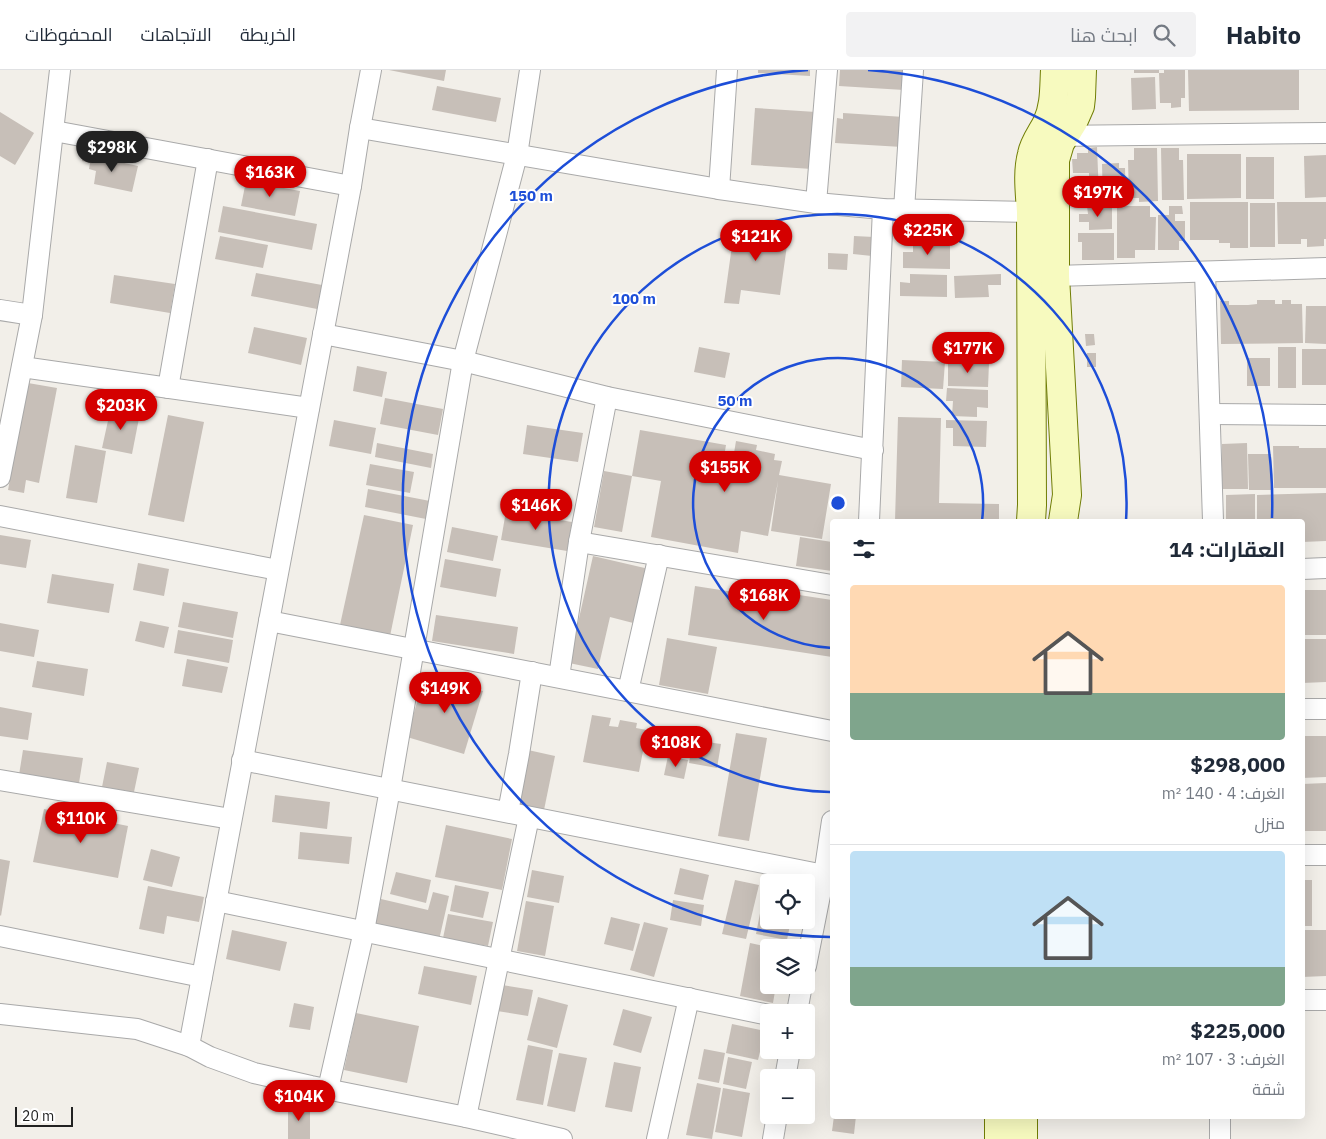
<!DOCTYPE html>
<html lang="ar">
<head>
<meta charset="utf-8">
<style>
  :root { --surface:#fff; --page:#f2f2f3; --text:#1f2937; --muted:#747a83; --line:#e0e1e3; --accent:#d40000 }
  body { margin:0; font-family:"IBM Plex Sans",Cairo,sans-serif; background:var(--page); color:var(--text); direction:rtl; height:100vh; display:flex; flex-direction:column; font-size:19px; white-space:nowrap }
  * { box-sizing:border-box; margin:0 }
  p { font-size:16px; color:var(--muted) }
  .icon { flex:none; width:28px; height:28px; fill:none; stroke:currentColor; stroke-width:2; stroke-linecap:round; stroke-linejoin:round }
  .map { position:relative; flex:1; overflow:hidden; direction:ltr }
  .details { position:absolute; left:830px; top:449px; width:475px; height:600px; display:flex; flex-direction:column; background:var(--surface); border-radius:5px; box-shadow:0 5px 20px #0002; direction:rtl }
  .details>* { flex:none }
  .fabs { position:absolute; left:760px; top:804px; display:grid; gap:10px }
  .fabs a { display:grid; place-items:center; width:55px; height:55px; border-radius:5px; background:var(--surface); box-shadow:0 5px 20px #0002; font-size:25px }
  .scale { position:absolute; left:15px; bottom:12px; width:58px; box-sizing:border-box; padding-left:5px; border:2px solid #222; border-top:0; font-size:14px; line-height:18px; white-space:nowrap; color:#222; -webkit-text-stroke:4px #fff; paint-order:stroke }
  .price { position:absolute; translate:-50% -42px; padding:0 11px; border-radius:18px; background:var(--accent); color:#fff; font-size:16px; line-height:32px; filter:drop-shadow(0 1px 2px #0008) }
  .price::after { content:''; position:absolute; left:50%; top:30px; width:15px; height:11px; margin-left:-8px; background:inherit; clip-path:polygon(0 0,100% 0,50% 100%) }
  .price.current { background:#222; color:#fff }
  ul { padding:0; list-style:none }
  li { display:grid; align-content:center; gap:10px; height:265px; padding:0 20px }
  li+li { border-top:1px solid var(--line) }
  li span { display:grid; place-items:center; height:155px; border-radius:5px; color:#555 }
  li>.icon { margin-inline-start:auto }
  span .icon { width:90px; height:90px; fill:#fffc; stroke-width:1 }
  li b { font-size:21px }
  h2 { display:flex; justify-content:space-between; align-items:center; height:60px; padding:0 20px; font-size:21px }
  header { display:flex; align-items:center; gap:30px; box-sizing:border-box; height:70px; padding:0 25px; background:var(--surface); border-bottom:1px solid var(--line) }
  header strong { font-size:24px }
  nav { display:flex; gap:28px; margin-inline-start:auto; font-size:18px }
  .search { width:350px; height:45px; background:var(--page); display:flex; align-items:center; gap:12px; box-sizing:border-box; padding:0 18px; border-radius:5px; color:var(--muted); font-size:19px }
  .map>svg:first-child { display:block }
  .building { fill:#c7bfb8 }
  .lines { fill:none; stroke-linecap:round; stroke-linejoin:round }
  .street-casing { stroke:#a9a9a9; stroke-width:22 }
  .secondary-casing { stroke:#707d05; stroke-width:30 }
  .street { stroke:#fff; stroke-width:20 }
  .secondary { stroke:#f7fabf; stroke-width:28 }
  .ring { fill:none; stroke:#1d4ed8; stroke-width:2.5 }
  .centre { fill:#1d4ed8; stroke:#fff; stroke-width:2.5 }
  .ring-label { font-size:15px; text-anchor:middle; font-weight:bold; fill:#1d4ed8; stroke:#fff; stroke-width:4; stroke-linejoin:round; paint-order:stroke }
</style>
</head>
<body>
<header>
<strong>Habito</strong>
<div class="search"><svg class="icon" aria-label="search" viewBox="0 0 24 24"><circle cx="10" cy="10" r="6"/><path d="M15 15l6 6"/></svg>ابحث هنا</div>
<nav><a>الخريطة</a><a>الاتجاهات</a><a>المحفوظات</a></nav>
</header>
<div class="map">
<svg width="1326" height="1069" viewBox="0 0 1326 1069">
  <rect width="100%" height="100%" fill="#f2efe9"/>
  <!-- building -->
  <g class="building">
    <polygon points="389,0 446,0 444,11"/>
    <polygon points="758,0 810,0 810,6 758,3"/>
    <polygon points="840,0 906,0 904,20 839,16"/>
    <polygon points="1134,0 1159,0 1159,3 1164,3 1164,0 1185,0 1185,28 1181,28 1181,37 1171,38 1171,33 1160,33 1159,3 1134,3"/>
    <polygon points="1188,0 1299,0 1299,40 1189,41"/>
    <polygon points="1155,7 1156,39 1132,40 1131,8"/>
    <polygon points="437,16 501,28 496,52 432,40"/>
    <polygon points="755,38 816,42 812,99 751,95"/>
    <polygon points="0,42 34,63 15,95 0,86"/>
    <polygon points="843,43 904,47 902,77 835,73 837,48 843,49"/>
    <polygon points="1097,77 1099,126 1094,126 1094,133 1077,134 1076,116 1082,115 1082,108 1089,107 1089,103 1073,103 1072,89 1077,89 1077,83 1088,83 1088,78"/>
    <polygon points="1134,78 1157,78 1158,131 1139,132 1139,128 1129,128 1128,90 1134,90"/>
    <polygon points="1161,78 1179,78 1179,90 1183,90 1184,130 1162,130"/>
    <polygon points="83,84 138,96 132,122 94,114 96,101 89,99 90,93 82,91"/>
    <polygon points="1187,84 1241,84 1241,128 1187,129"/>
    <polygon points="1326,85 1326,127 1305,128 1304,86"/>
    <rect x="1246" y="87" width="28" height="42"/>
    <polygon points="1119,93 1119,98 1125,98 1126,131 1103,132 1102,94"/>
    <polygon points="246,111 300,121 295,146 241,136"/>
    <polygon points="1190,132 1248,132 1248,178 1230,178 1230,173 1219,173 1219,170 1190,170"/>
    <polygon points="1277,132 1326,132 1326,169 1324,169 1324,176 1307,177 1307,169 1301,169 1301,174 1278,174"/>
    <rect x="1250" y="133" width="25" height="44"/>
    <polygon points="223,136 317,154 312,180 218,162"/>
    <polygon points="1087,136 1112,136 1112,159 1089,160 1089,152 1079,152 1079,144 1088,144"/>
    <polygon points="1117,136 1150,136 1150,147 1156,147 1155,180 1135,180 1135,188 1117,188"/>
    <polygon points="1169,136 1182,136 1183,144 1175,144 1175,151 1185,151 1185,171 1179,171 1179,180 1158,180 1158,145 1169,145"/>
    <polygon points="735,154 789,161 780,225 741,220 739,234 724,233"/>
    <polygon points="1078,163 1114,163 1114,190 1082,190 1082,172 1078,172"/>
    <polygon points="220,166 268,175 263,198 215,189"/>
    <polygon points="854,166 874,167 872,186 853,184"/>
    <polygon points="913,172 950,173 950,199 903,198 903,182 913,182"/>
    <polygon points="828,183 848,184 847,200 828,199"/>
    <polygon points="256,203 322,215 317,239 251,226"/>
    <polygon points="910,204 947,205 947,227 900,226 900,212 910,213"/>
    <polygon points="1001,204 1001,215 988,215 989,227 955,228 954,206"/>
    <polygon points="114,205 175,214 170,243 110,233"/>
    <polygon points="1257,230 1275,230 1275,234 1282,234 1282,230 1291,230 1291,234 1302,234 1303,273 1221,274 1220,231 1229,231 1229,235 1248,235 1257,234"/>
    <polygon points="1306,236 1326,236 1326,274 1305,273"/>
    <polygon points="254,257 307,268 301,295 248,283"/>
    <polygon points="949,262 990,263 990,289 949,288"/>
    <polygon points="1085,264 1094,264 1095,275 1086,276"/>
    <polygon points="699,277 730,283 725,308 694,302"/>
    <rect x="1278" y="277" width="18" height="41"/>
    <rect x="1302" y="279" width="24" height="36"/>
    <rect x="1087" y="283" width="9" height="14"/>
    <rect x="1247" y="288" width="23" height="28"/>
    <polygon points="902,290 945,292 943,319 901,317"/>
    <polygon points="948,292 989,293 988,317 948,316"/>
    <polygon points="357,296 387,302 382,327 353,321"/>
    <polygon points="28,313 57,318 39,413 26,410 24,423 8,420"/>
    <polygon points="947,318 988,320 988,338 977,337 977,347 952,346 953,331 946,331"/>
    <polygon points="385,328 443,339 438,365 380,354"/>
    <polygon points="111,337 140,343 132,384 102,378"/>
    <polygon points="168,345 204,352 184,452 148,445"/>
    <polygon points="898,347 941,348 939,433 999,434 999,451 895,451"/>
    <polygon points="334,350 376,358 371,384 329,376"/>
    <polygon points="946,350 987,351 986,377 953,376 953,358 946,358"/>
    <polygon points="527,355 583,363 578,392 523,384"/>
    <polygon points="640,360 726,375 723,393 732,395 736,371 757,375 756,380 775,384 774,390 782,391 779,405 831,414 822,469 771,461 778,411 768,466 741,461 738,483 651,467 661,411 632,406"/>
    <polygon points="377,373 433,384 431,398 375,387"/>
    <polygon points="1247,373 1248,419 1222,419 1222,374"/>
    <polygon points="75,375 106,381 97,433 66,428"/>
    <polygon points="1273,376 1299,376 1299,378 1326,378 1326,418 1274,418"/>
    <polygon points="1248,384 1271,384 1272,420 1249,420"/>
    <polygon points="370,394 414,402 410,423 366,415"/>
    <polygon points="604,401 632,406 622,462 594,457"/>
    <polygon points="368,419 430,431 426,449 365,437"/>
    <polygon points="1326,423 1326,471 1302,472 1302,451 1257,451 1257,425"/>
    <polygon points="1255,424 1255,451 1226,451 1226,425"/>
    <polygon points="506,441 572,452 567,481 501,470"/>
    <polygon points="364,445 413,455 390,566 340,555"/>
    <polygon points="452,457 498,466 493,491 447,482"/>
    <polygon points="0,465 31,470 26,498 0,494"/>
    <polygon points="800,467 832,472 832,501 796,496"/>
    <polygon points="593,486 649,499 637,554 610,547 598,599 569,593"/>
    <polygon points="445,489 501,499 496,527 440,517"/>
    <polygon points="138,493 169,499 164,526 133,520"/>
    <polygon points="52,504 114,514 109,543 47,533"/>
    <polygon points="695,516 785,530 786,523 832,530 832,547 831,560 832,560 831,576 832,576 832,587 688,565"/>
    <rect x="1302" y="520" width="24" height="45"/>
    <polygon points="183,532 238,542 233,568 178,557"/>
    <polygon points="436,545 518,557 514,584 432,571"/>
    <polygon points="140,551 169,557 164,578 135,571"/>
    <polygon points="0,553 39,560 34,587 0,581"/>
    <polygon points="178,560 233,570 229,593 174,583"/>
    <polygon points="667,568 717,577 708,624 659,615"/>
    <polygon points="1302,569 1326,569 1326,612 1302,613"/>
    <polygon points="187,589 228,597 222,623 182,616"/>
    <polygon points="37,591 88,599 84,626 32,617"/>
    <polygon points="425,604 483,621 464,684 407,667"/>
    <polygon points="0,637 32,643 28,670 0,666"/>
    <polygon points="592,645 611,648 609,656 618,657 620,650 637,653 636,658 647,660 639,702 583,692"/>
    <polygon points="736,663 767,668 749,771 718,766"/>
    <polygon points="1302,666 1326,666 1326,707 1302,708"/>
    <polygon points="693,670 721,674 717,698 689,693"/>
    <polygon points="23,680 83,688 79,713 19,705"/>
    <polygon points="528,680 555,686 544,740 516,734"/>
    <polygon points="668,686 688,690 684,709 664,705"/>
    <polygon points="107,692 139,698 134,722 102,717"/>
    <polygon points="1326,713 1326,761 1302,761 1302,714"/>
    <polygon points="275,725 330,732 327,759 272,752"/>
    <polygon points="44,739 128,756 118,808 33,792"/>
    <polygon points="446,755 512,769 502,820 435,807"/>
    <polygon points="300,762 352,767 349,794 298,789"/>
    <polygon points="151,779 180,787 172,817 143,810"/>
    <polygon points="0,789 10,791 1,846 0,845"/>
    <polygon points="680,798 709,805 703,830 674,824"/>
    <polygon points="532,800 564,806 559,833 527,827"/>
    <polygon points="396,802 431,810 426,833 390,824"/>
    <polygon points="735,810 759,815 746,869 722,864"/>
    <rect x="1302" y="810" width="10" height="46"/>
    <polygon points="766,812 769,812 769,850 791,850 787,870 756,864"/>
    <polygon points="455,815 489,822 483,848 450,841"/>
    <polygon points="148,816 204,827 199,852 167,846 164,864 139,859"/>
    <polygon points="433,822 449,826 439,870 375,855 381,829 428,840"/>
    <polygon points="673,830 704,835 701,856 670,850"/>
    <polygon points="526,831 554,836 545,886 517,881"/>
    <polygon points="448,844 493,852 488,876 443,868"/>
    <polygon points="611,847 640,854 633,881 604,874"/>
    <polygon points="644,852 668,858 654,907 630,900"/>
    <polygon points="232,860 287,872 280,901 226,889"/>
    <polygon points="1302,860 1326,860 1326,906 1302,907"/>
    <polygon points="750,873 769,877 769,915 776,915 773,933 740,926"/>
    <polygon points="424,896 477,906 471,935 418,924"/>
    <polygon points="502,915 533,920 528,946 497,941"/>
    <polygon points="538,927 568,935 557,978 527,970"/>
    <polygon points="294,933 314,937 310,960 289,957"/>
    <polygon points="623,939 652,947 641,983 613,975"/>
    <polygon points="356,943 419,956 407,1013 344,1000"/>
    <polygon points="732,954 765,961 758,990 726,983"/>
    <polygon points="528,975 553,980 543,1035 516,1030"/>
    <polygon points="704,979 725,983 719,1013 698,1009"/>
    <polygon points="559,983 587,988 575,1042 547,1036"/>
    <polygon points="728,987 752,992 746,1019 723,1014"/>
    <polygon points="614,992 641,997 632,1042 605,1037"/>
    <polygon points="697,1013 721,1018 712,1069 686,1065"/>
    <polygon points="723,1018 750,1023 742,1067 715,1062"/>
    <polygon points="310,1034 310,1069 288,1069 288,1035"/>
    <polygon points="834,1046 856,1046 854,1064 832,1061"/>
  </g>
  <g class="lines">
    <defs>
      <g id="street">
        <polyline points="360,58 719,119 816,133 883,139 1031,142"/>
        <polyline points="54,61 351,116"/>
        <polyline points="1053,66 1326,63"/>
        <polyline points="719,119 727,0"/>
        <polyline points="816,133 827,0"/>
        <polyline points="904,140 913,0"/>
        <polyline points="1205,202 1213,451"/>
        <polyline points="1055,206 1326,198"/>
        <polyline points="0,240 32,245"/>
        <polyline points="323,264 463,291 607,327 873,380"/>
        <polyline points="22,297 309,338"/>
        <polyline points="168,318 208,89"/>
        <polyline points="1210,344 1326,345"/>
        <polyline points="0,407 32,245 60,0"/>
        <polyline points="0,446 278,500"/>
        <polyline points="869,451 883,139"/>
        <polyline points="579,472 832,515"/>
        <polyline points="1302,499 1326,498"/>
        <polyline points="269,551 832,661"/>
        <polyline points="559,607 579,472 607,327"/>
        <polyline points="628,621 659,485"/>
        <polyline points="1302,639 1326,639"/>
        <polyline points="242,690 824,805"/>
        <polyline points="0,710 231,749"/>
        <polyline points="508,742 519,684 532,602"/>
        <polyline points="1302,785 1326,785"/>
        <polyline points="216,831 769,945"/>
        <polyline points="0,866 202,907"/>
        <polyline points="806,896 824,805 832,751"/>
        <polyline points="1302,930 1326,930"/>
        <polyline points="797,942 802,915"/>
        <polyline points="0,944 137,959 189,976 210,987 254,1003 311,1016 466,1047 562,1069"/>
        <polyline points="189,976 351,116 360,58 371,0"/>
        <polyline points="785,1008 790,980"/>
        <polyline points="328,1019 364,861 390,719 463,291 517,85 530,0"/>
        <polyline points="1220,1046 1220,1069"/>
        <polyline points="466,1047 529,747"/>
        <polyline points="657,1069 689,928"/>
        <polyline points="773,1069 777,1045"/>
      </g>
      <g id="secondary">
        <path d="M1031 451 1032 435 1031 142C1030 123 1027 103 1032 84 1034 73 1042 63 1047 53 1055 36 1054 18 1055 0"/>
        <polyline points="1063,451 1067,425 1055,206 1055,90 1060,73 1073,52 1080,36 1081,27 1082,0"/>
        <polyline points="999,1069 999,1046"/>
        <polyline points="1023,1069 1023,1046"/>
      </g>
    </defs>
    <!-- street casing -->
    <use href="#street" class="street-casing"/>
    <!-- secondary casing -->
    <use href="#secondary" class="secondary-casing"/>
    <!-- street -->
    <use href="#street" class="street"/>
    <!-- secondary -->
    <use href="#secondary" class="secondary"/>
  </g>
  <!-- distance rings -->
  <g class="ring">
    <path d="M832 578A145 145 0 1 1 982 451"/>
    <path d="M830 722A289 289 0 1 1 1126 451"/>
    <path d="M830 867A434 434 0 0 1 808 0M868 0A434 434 0 0 1 1272 448"/>
  </g>
  <circle cx="838" cy="433" r="8" class="centre"/>
  <g class="ring-label">
    <text x="531" y="131">150 m</text>
    <text x="634" y="234">100 m</text>
    <text x="735" y="336">50 m</text>
  </g>
</svg>
<div class="fabs">
<a><svg class="icon" aria-label="locate" viewBox="0 0 24 24"><circle cx="12" cy="12" r="6"/><path d="M12 2v4M12 18v4M2 12h4M18 12h4"/></svg></a>
<a><svg class="icon" aria-label="layers" viewBox="0 0 24 24"><path d="M12 4l9 5-9 5-9-5zM3 14l9 5 9-5"/></svg></a>
<a>+</a>
<a>−</a>
</div>
<div class="scale">20 m</div>
<b class="price current" style="left:112px;top:103px">$298K</b>
<b class="price" style="left:270px;top:128px">$163K</b>
<b class="price" style="left:1098px;top:148px">$197K</b>
<b class="price" style="left:928px;top:186px">$225K</b>
<b class="price" style="left:756px;top:192px">$121K</b>
<b class="price" style="left:968px;top:304px">$177K</b>
<b class="price" style="left:121px;top:361px">$203K</b>
<b class="price" style="left:725px;top:423px">$155K</b>
<b class="price" style="left:536px;top:461px">$146K</b>
<b class="price" style="left:764px;top:551px">$168K</b>
<b class="price" style="left:445px;top:644px">$149K</b>
<b class="price" style="left:676px;top:698px">$108K</b>
<b class="price" style="left:81px;top:774px">$110K</b>
<b class="price" style="left:299px;top:1052px">$104K</b>
<section class="details">
<h2>العقارات: 14<svg class="icon" aria-label="filters" viewBox="0 0 24 24"><path d="M4 7h16M4 17h16"/><circle cx="9" cy="7" r="2"/><circle cx="15" cy="17" r="2"/></svg></h2>
<ul>
<li><span style="background:linear-gradient(#ffd9b3 70%,#7fa58c 0)"><svg class="icon" aria-label="home" viewBox="0 0 24 24"><path d="M3 11l9-7 9 7M6 9v11h12V9"/></svg></span><div><b>$298,000</b><p>الغرف: 4 · 140 m²</p><p>منزل</p></div></li>
<li><span style="background:linear-gradient(#bfe0f5 75%,#7fa58c 0)"><svg class="icon" aria-label="home" viewBox="0 0 24 24"><path d="M3 11l9-7 9 7M6 9v11h12V9"/></svg></span><div><b>$225,000</b><p>الغرف: 3 · 107 m²</p><p>شقة</p></div></li>
</ul>
</section>
</div>
</body>
</html>
